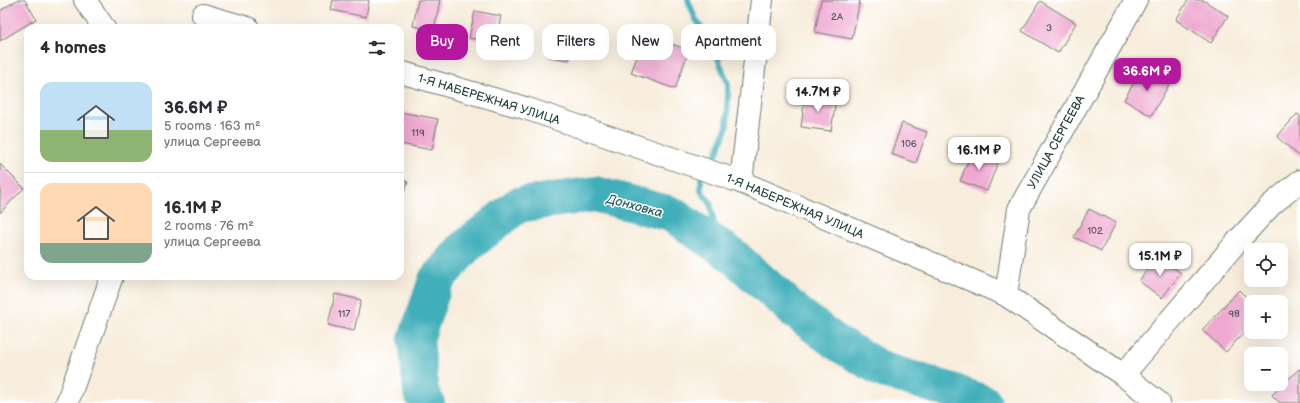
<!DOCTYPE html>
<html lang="en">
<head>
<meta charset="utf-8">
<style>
  :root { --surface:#fff; --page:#f2f2f3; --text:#2b2b33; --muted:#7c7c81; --line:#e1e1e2; --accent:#b5179e }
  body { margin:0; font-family:"Balsamiq Sans",sans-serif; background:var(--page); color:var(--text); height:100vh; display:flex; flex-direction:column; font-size:15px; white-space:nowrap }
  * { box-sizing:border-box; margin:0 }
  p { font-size:13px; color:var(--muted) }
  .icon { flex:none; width:22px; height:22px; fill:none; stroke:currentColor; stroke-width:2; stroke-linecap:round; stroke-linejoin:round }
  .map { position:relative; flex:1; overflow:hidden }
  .side { position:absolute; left:24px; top:24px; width:380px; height:256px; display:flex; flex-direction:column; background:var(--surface); border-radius:12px; box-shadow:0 4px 16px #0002 }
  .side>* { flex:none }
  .hud { position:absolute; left:416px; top:24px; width:380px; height:36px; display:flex; gap:8px }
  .fabs { position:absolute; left:1244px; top:243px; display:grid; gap:8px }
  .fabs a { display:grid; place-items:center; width:44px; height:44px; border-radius:8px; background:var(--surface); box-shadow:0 4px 16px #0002; font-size:20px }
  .price { position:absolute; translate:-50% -34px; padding:0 9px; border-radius:8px; background:#fff; color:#222; font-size:13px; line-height:26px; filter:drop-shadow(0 1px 2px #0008) }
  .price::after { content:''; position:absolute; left:50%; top:24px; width:12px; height:9px; margin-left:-6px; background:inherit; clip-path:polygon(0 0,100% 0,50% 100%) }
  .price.selected { background:var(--accent); color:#fff }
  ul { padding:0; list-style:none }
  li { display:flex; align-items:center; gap:12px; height:100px; padding:0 16px }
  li+li { border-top:1px solid var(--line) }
  li span { display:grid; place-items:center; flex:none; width:112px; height:80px; border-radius:12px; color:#555 }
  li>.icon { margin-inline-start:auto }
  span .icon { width:48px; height:48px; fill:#fffc; stroke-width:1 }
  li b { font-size:17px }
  h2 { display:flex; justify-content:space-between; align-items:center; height:48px; padding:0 16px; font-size:17px }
  .tag { padding:0 14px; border-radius:12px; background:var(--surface); box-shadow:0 4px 16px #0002; font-size:14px; line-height:36px }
  .tag.selected { background:var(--accent); color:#fff }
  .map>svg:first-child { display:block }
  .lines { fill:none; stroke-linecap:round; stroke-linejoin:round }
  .stream { stroke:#3fafba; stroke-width:6 }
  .river { stroke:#3fafba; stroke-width:36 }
  .building { fill:#efa8d0 }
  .minor-casing { stroke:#6b7b6f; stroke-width:24 }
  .minor { stroke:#fff; stroke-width:22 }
  .labels { text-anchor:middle; stroke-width:3; stroke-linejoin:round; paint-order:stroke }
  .number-label { font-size:10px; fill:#53585b }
  .street-label { font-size:12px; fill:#1f3d34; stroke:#fff }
  .water-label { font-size:13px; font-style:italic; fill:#2a6563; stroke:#fff }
</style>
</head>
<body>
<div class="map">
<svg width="1300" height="403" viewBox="0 0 1300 403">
  <rect width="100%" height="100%" fill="#fff"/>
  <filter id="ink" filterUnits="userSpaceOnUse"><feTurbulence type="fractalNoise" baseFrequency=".025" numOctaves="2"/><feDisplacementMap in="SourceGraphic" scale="8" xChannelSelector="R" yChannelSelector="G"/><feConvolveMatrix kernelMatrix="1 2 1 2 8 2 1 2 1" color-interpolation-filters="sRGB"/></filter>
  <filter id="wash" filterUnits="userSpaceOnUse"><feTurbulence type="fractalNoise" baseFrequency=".012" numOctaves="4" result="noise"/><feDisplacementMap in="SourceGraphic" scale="16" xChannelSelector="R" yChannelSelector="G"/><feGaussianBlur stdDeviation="0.9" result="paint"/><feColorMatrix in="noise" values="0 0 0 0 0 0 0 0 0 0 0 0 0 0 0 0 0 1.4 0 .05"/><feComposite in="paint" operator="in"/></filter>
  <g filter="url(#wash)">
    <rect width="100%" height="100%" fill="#f8eddc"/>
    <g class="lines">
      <!-- stream -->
      <g class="stream">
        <polyline points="688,0 695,18 713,46 728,84 727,126 716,155"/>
        <polyline points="701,179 701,191 710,202 718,245"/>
      </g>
      <!-- river -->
      <polyline class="river" points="427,403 421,392 416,339 436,280 465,247 518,205 595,194 671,214 732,255 796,312 837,343 883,370 946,389 984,403"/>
    </g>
    <g id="blocks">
      <!-- building -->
      <g class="building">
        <polygon points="17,0 25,0 36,19 0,41 0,11"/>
        <polygon points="333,0 369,0 366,17 331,10"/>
        <polygon points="418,0 440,0 434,30 413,26"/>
        <polygon points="821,0 860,0 852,39 815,32"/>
        <polygon points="1188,0 1203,0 1228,16 1211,43 1176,20"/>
        <polygon points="1040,1 1076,23 1058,53 1022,31"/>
        <polygon points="475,11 501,16 495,43 469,38"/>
        <polygon points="554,27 574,31 569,60 548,57"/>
        <polygon points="645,35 689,50 675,89 631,73"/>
        <polygon points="1142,68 1170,83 1151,116 1124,100"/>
        <polygon points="805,96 836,100 831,131 801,127"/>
        <polygon points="400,112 438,119 432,150 400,144"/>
        <polygon points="1297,114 1300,116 1300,157 1277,137"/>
        <polygon points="902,123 927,132 916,163 891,154"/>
        <polygon points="972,151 998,162 987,191 960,181"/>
        <polygon points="0,164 24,188 0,213"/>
        <polygon points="400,178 408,182 400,203"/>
        <polygon points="1089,209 1116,223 1101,251 1074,237"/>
        <polygon points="1157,256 1181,273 1162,298 1139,281"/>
        <polygon points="1239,290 1251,302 1251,325 1226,352 1202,330"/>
        <polygon points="335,294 361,300 354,331 328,325"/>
        <polygon points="1299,369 1300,370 1300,403 1280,403 1272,395"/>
      </g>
    </g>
  </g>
  <g filter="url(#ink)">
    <use href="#blocks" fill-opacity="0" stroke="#6b7b6f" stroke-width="1"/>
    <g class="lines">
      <defs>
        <g id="minor">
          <polyline points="85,0 104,28"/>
          <polyline points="203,15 248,28"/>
          <polyline points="400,72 525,108 741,182 1006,295 1123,375 1159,403"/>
          <polyline points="741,182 762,0"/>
          <polyline points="1006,295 1019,209 1136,0"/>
          <polyline points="1123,375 1235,244 1271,205 1300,181"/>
          <polyline points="67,403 112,276"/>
        </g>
      </defs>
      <!-- minor casing -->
      <use href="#minor" class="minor-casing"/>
      <!-- minor -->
      <use href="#minor" class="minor"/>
    </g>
  </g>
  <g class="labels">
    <!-- number labels -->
    <g class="number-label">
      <text x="837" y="20">2А</text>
      <text x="1049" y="31">3</text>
      <text x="418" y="136">119</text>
      <text x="909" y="147">106</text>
      <text x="1095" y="234">102</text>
      <text x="344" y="317">117</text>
      <text x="1234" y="317">98</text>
    </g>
    <!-- street labels -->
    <g class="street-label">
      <text transform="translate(489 99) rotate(17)" y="4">1-Я НАБЕРЕЖНАЯ УЛИЦА</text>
      <text transform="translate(1056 142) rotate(-61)" y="4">УЛИЦА СЕРГЕЕВА</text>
      <text transform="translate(795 206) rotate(23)" y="4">1-Я НАБЕРЕЖНАЯ УЛИЦА</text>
    </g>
    <!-- water labels -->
    <g class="water-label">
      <text transform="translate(635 205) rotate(15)" y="5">Донховка</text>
    </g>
  </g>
</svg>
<div class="fabs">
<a><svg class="icon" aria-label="locate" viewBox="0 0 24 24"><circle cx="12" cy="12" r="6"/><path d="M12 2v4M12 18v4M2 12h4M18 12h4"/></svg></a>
<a>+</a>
<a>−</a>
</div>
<b class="price selected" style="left:1147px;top:92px">36.6M ₽</b>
<b class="price" style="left:818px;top:113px">14.7M ₽</b>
<b class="price" style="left:979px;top:171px">16.1M ₽</b>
<b class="price" style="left:1160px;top:277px">15.1M ₽</b>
<div class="hud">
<a class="tag selected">Buy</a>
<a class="tag">Rent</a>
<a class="tag">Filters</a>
<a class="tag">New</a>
<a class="tag">Apartment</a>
</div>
<section class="side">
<h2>4 homes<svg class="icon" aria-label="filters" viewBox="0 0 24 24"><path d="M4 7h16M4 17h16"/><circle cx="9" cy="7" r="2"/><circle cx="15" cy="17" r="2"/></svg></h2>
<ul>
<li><span style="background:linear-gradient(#bfe0f5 60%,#8fb573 0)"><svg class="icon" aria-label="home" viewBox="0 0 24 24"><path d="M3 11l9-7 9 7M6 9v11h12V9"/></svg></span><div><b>36.6M ₽</b><p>5 rooms · 163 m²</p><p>улица Сергеева</p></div></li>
<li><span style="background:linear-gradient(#ffd9b3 75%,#7fa58c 0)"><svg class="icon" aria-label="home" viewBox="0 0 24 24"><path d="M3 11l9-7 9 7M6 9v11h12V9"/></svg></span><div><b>16.1M ₽</b><p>2 rooms · 76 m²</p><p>улица Сергеева</p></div></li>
</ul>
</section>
</div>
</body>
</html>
